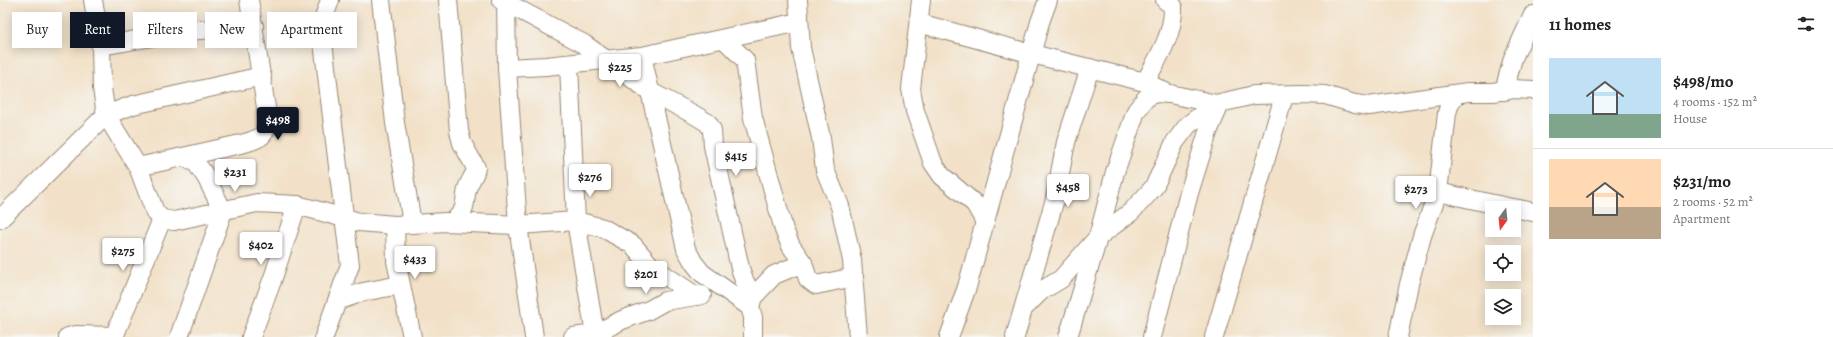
<!DOCTYPE html>
<html lang="en">
<head>
<meta charset="utf-8">
<style>
  :root { --surface:#fff; --page:#f2f2f2; --text:#222; --muted:#767676; --line:#e0e0e0; --accent:#111827 }
  body { margin:0; font-family:Alegreya,serif; background:var(--page); color:var(--text); height:100vh; display:flex; flex-direction:column; font-size:15px; white-space:nowrap }
  * { box-sizing:border-box; margin:0 }
  p { font-size:13px; color:var(--muted) }
  .icon { flex:none; width:22px; height:22px; fill:none; stroke:currentColor; stroke-width:2; stroke-linecap:round; stroke-linejoin:round }
  .map { position:relative; flex:1; overflow:hidden }
  .details { display:flex; flex-direction:column; background:var(--surface); width:300px }
  .details>* { flex:none }
  .hud { position:absolute; left:12px; top:12px; width:380px; height:36px; display:flex; gap:8px }
  .needle { width:26px; rotate:195deg }
  .buttons { position:absolute; left:1485px; top:201px; display:grid; gap:8px }
  .buttons a { display:grid; place-items:center; width:36px; height:36px; border-radius:0px; background:var(--surface); box-shadow:0 2px 10px #0003; font-size:20px }
  .price { position:absolute; translate:-50% -34px; padding:0 9px; border-radius:4px; background:#fff; color:#222; font-size:13px; line-height:26px; filter:drop-shadow(0 1px 2px #0008) }
  .price::after { content:''; position:absolute; left:50%; top:24px; width:12px; height:9px; margin-left:-6px; background:inherit; clip-path:polygon(0 0,100% 0,50% 100%) }
  .price.selected { background:var(--accent); color:#fff }
  ul { padding:0; list-style:none }
  li { display:flex; align-items:center; gap:12px; height:100px; padding:0 16px }
  li+li { border-top:1px solid var(--line) }
  li span { display:grid; place-items:center; flex:none; width:112px; height:80px; border-radius:0px; color:#555 }
  li>.icon { margin-inline-start:auto }
  span .icon { width:48px; height:48px; fill:#fffc; stroke-width:1 }
  li b { font-size:17px }
  h2 { display:flex; justify-content:space-between; align-items:center; height:48px; padding:0 16px; font-size:17px }
  .pill { padding:0 14px; border-radius:0px; background:var(--surface); box-shadow:0 2px 10px #0003; font-size:14px; line-height:36px }
  .pill.selected { background:var(--accent); color:#fff }
  main { display:flex; flex:1; min-height:0 }
  .map>svg:first-child { display:block }
  .lines { fill:none; stroke-linecap:round; stroke-linejoin:round }
  .minor-casing { stroke:#968673; stroke-width:20 }
  .minor { stroke:#fff; stroke-width:18 }
</style>
</head>
<body>
<main>
<div class="map">
<svg width="1533" height="337" viewBox="0 0 1533 337">
  <rect width="100%" height="100%" fill="#f6f6f2"/>
  <filter id="ink" filterUnits="userSpaceOnUse"><feTurbulence type="fractalNoise" baseFrequency=".025" numOctaves="2"/><feDisplacementMap in="SourceGraphic" scale="8" xChannelSelector="R" yChannelSelector="G"/><feConvolveMatrix kernelMatrix="1 2 1 2 8 2 1 2 1" color-interpolation-filters="sRGB"/></filter>
  <filter id="wash" filterUnits="userSpaceOnUse"><feTurbulence type="fractalNoise" baseFrequency=".012" numOctaves="4" result="noise"/><feDisplacementMap in="SourceGraphic" scale="16" xChannelSelector="R" yChannelSelector="G"/><feGaussianBlur stdDeviation="0.9" result="paint"/><feColorMatrix in="noise" values="0 0 0 0 0 0 0 0 0 0 0 0 0 0 0 0 0 1.4 0 .05"/><feComposite in="paint" operator="in"/></filter>
  <g filter="url(#wash)">
    <rect width="100%" height="100%" fill="#f2e1c8"/>
  </g>
  <g filter="url(#ink)">
    <g class="lines">
      <defs>
        <g id="minor">
          <polyline points="93,0 101,46 102,88 106,115 138,167 155,212 162,219 174,221 257,203 297,205 359,222 395,225 446,222 518,225 576,221 603,228 633,245 651,266 696,296"/>
          <polyline points="381,0 395,123 412,223"/>
          <path d="M448 0 459 131 462 143 476 168C475 176 469 181 467 189 463 208 468 208 452 222"/>
          <polyline points="501,0 584,44 651,92 693,114 708,123 712,130 713,146 740,268 744,280 753,297 750,307"/>
          <polyline points="506,0 507,68 518,225 534,337"/>
          <polyline points="798,0 801,48 821,138 825,170 840,206 852,260 858,337"/>
          <polyline points="921,0 911,89 915,111 933,163 942,176 975,204 984,220"/>
          <polyline points="919,23 1032,54 1145,82 1169,94"/>
          <polyline points="724,39 745,60 753,118 784,230 791,246 803,263 808,279 816,285 854,277"/>
          <polyline points="101,46 187,31 254,26"/>
          <polyline points="642,56 686,249 694,263 702,273 750,307 753,317 753,337"/>
          <polyline points="569,64 576,221 595,334"/>
          <polyline points="507,68 546,66 642,56 799,22"/>
          <path d="M1145 82C1158 58 1174 34 1173 6L1165 0"/>
          <polyline points="1504,91 1513,58 1533,15"/>
          <path d="M138 167 245 143C261 138 265 137 268 120L249 0"/>
          <polyline points="1438,192 1512,208"/>
          <polyline points="1514,208 1533,212"/>
          <polyline points="0,219 106,115 133,105 262,76"/>
          <polyline points="395,225 396,261 412,337"/>
          <polyline points="753,297 774,275 803,263"/>
          <polyline points="337,301 363,292 400,285"/>
          <polyline points="1024,308 1041,291 1061,279 1098,237 1131,212 1145,197 1154,187 1175,142 1188,125 1216,104 1254,95 1304,94 1325,95 1355,104 1369,106 1468,92 1493,92 1514,89 1533,90"/>
          <polyline points="68,337 76,335 114,336"/>
          <polyline points="114,337 162,219"/>
          <polyline points="179,337 223,211 206,177 196,163 184,157"/>
          <polyline points="251,337 273,278 297,205"/>
          <polyline points="324,337 350,265 322,34 324,17 330,0"/>
          <polyline points="573,337 595,334 622,320 649,310 665,301 702,295"/>
          <polyline points="949,337 967,287 1040,22 1048,0"/>
          <polyline points="1015,337 1055,199 1066,142 1090,68"/>
          <polyline points="1068,337 1096,245 1115,172 1136,111 1146,98 1155,93 1170,94 1216,104"/>
          <polyline points="1152,337 1189,193 1208,132 1220,104"/>
          <polyline points="1214,337 1284,96"/>
          <polyline points="1398,337 1409,284 1422,236 1438,192 1447,113 1450,103 1456,94"/>
        </g>
      </defs>
      <!-- minor casing -->
      <use href="#minor" class="minor-casing"/>
      <!-- minor -->
      <use href="#minor" class="minor"/>
    </g>
  </g>
</svg>
<div class="buttons">
<a><svg class="needle" viewBox="-14 -14 28 28"><path d="M0-13l5 13h-10z" fill="#e53935"/><path d="M0 13l5-13h-10z" fill="#767676"/></svg></a>
<a><svg class="icon" aria-label="locate" viewBox="0 0 24 24"><circle cx="12" cy="12" r="6"/><path d="M12 2v4M12 18v4M2 12h4M18 12h4"/></svg></a>
<a><svg class="icon" aria-label="layers" viewBox="0 0 24 24"><path d="M12 4l9 5-9 5-9-5zM3 14l9 5 9-5"/></svg></a>
</div>
<b class="price" style="left:620px;top:88px">$225</b>
<b class="price selected" style="left:278px;top:141px">$498</b>
<b class="price" style="left:736px;top:177px">$415</b>
<b class="price" style="left:235px;top:193px">$231</b>
<b class="price" style="left:590px;top:198px">$276</b>
<b class="price" style="left:1068px;top:208px">$458</b>
<b class="price" style="left:1416px;top:210px">$273</b>
<b class="price" style="left:261px;top:266px">$402</b>
<b class="price" style="left:123px;top:272px">$275</b>
<b class="price" style="left:415px;top:280px">$433</b>
<b class="price" style="left:646px;top:295px">$201</b>
<div class="hud">
<a class="pill">Buy</a>
<a class="pill selected">Rent</a>
<a class="pill">Filters</a>
<a class="pill">New</a>
<a class="pill">Apartment</a>
</div>
</div>
<section class="details">
<h2>11 homes<svg class="icon" aria-label="filters" viewBox="0 0 24 24"><path d="M4 7h16M4 17h16"/><circle cx="9" cy="7" r="2"/><circle cx="15" cy="17" r="2"/></svg></h2>
<ul>
<li><span style="background:linear-gradient(#bfe0f5 70%,#7fa58c 0)"><svg class="icon" aria-label="home" viewBox="0 0 24 24"><path d="M3 11l9-7 9 7M6 9v11h12V9"/></svg></span><div><b>$498/mo</b><p>4 rooms · 152 m²</p><p>House</p></div></li>
<li><span style="background:linear-gradient(#ffd9b3 60%,#b9a48a 0)"><svg class="icon" aria-label="home" viewBox="0 0 24 24"><path d="M3 11l9-7 9 7M6 9v11h12V9"/></svg></span><div><b>$231/mo</b><p>2 rooms · 52 m²</p><p>Apartment</p></div></li>
</ul>
</section>
</main>
</body>
</html>
